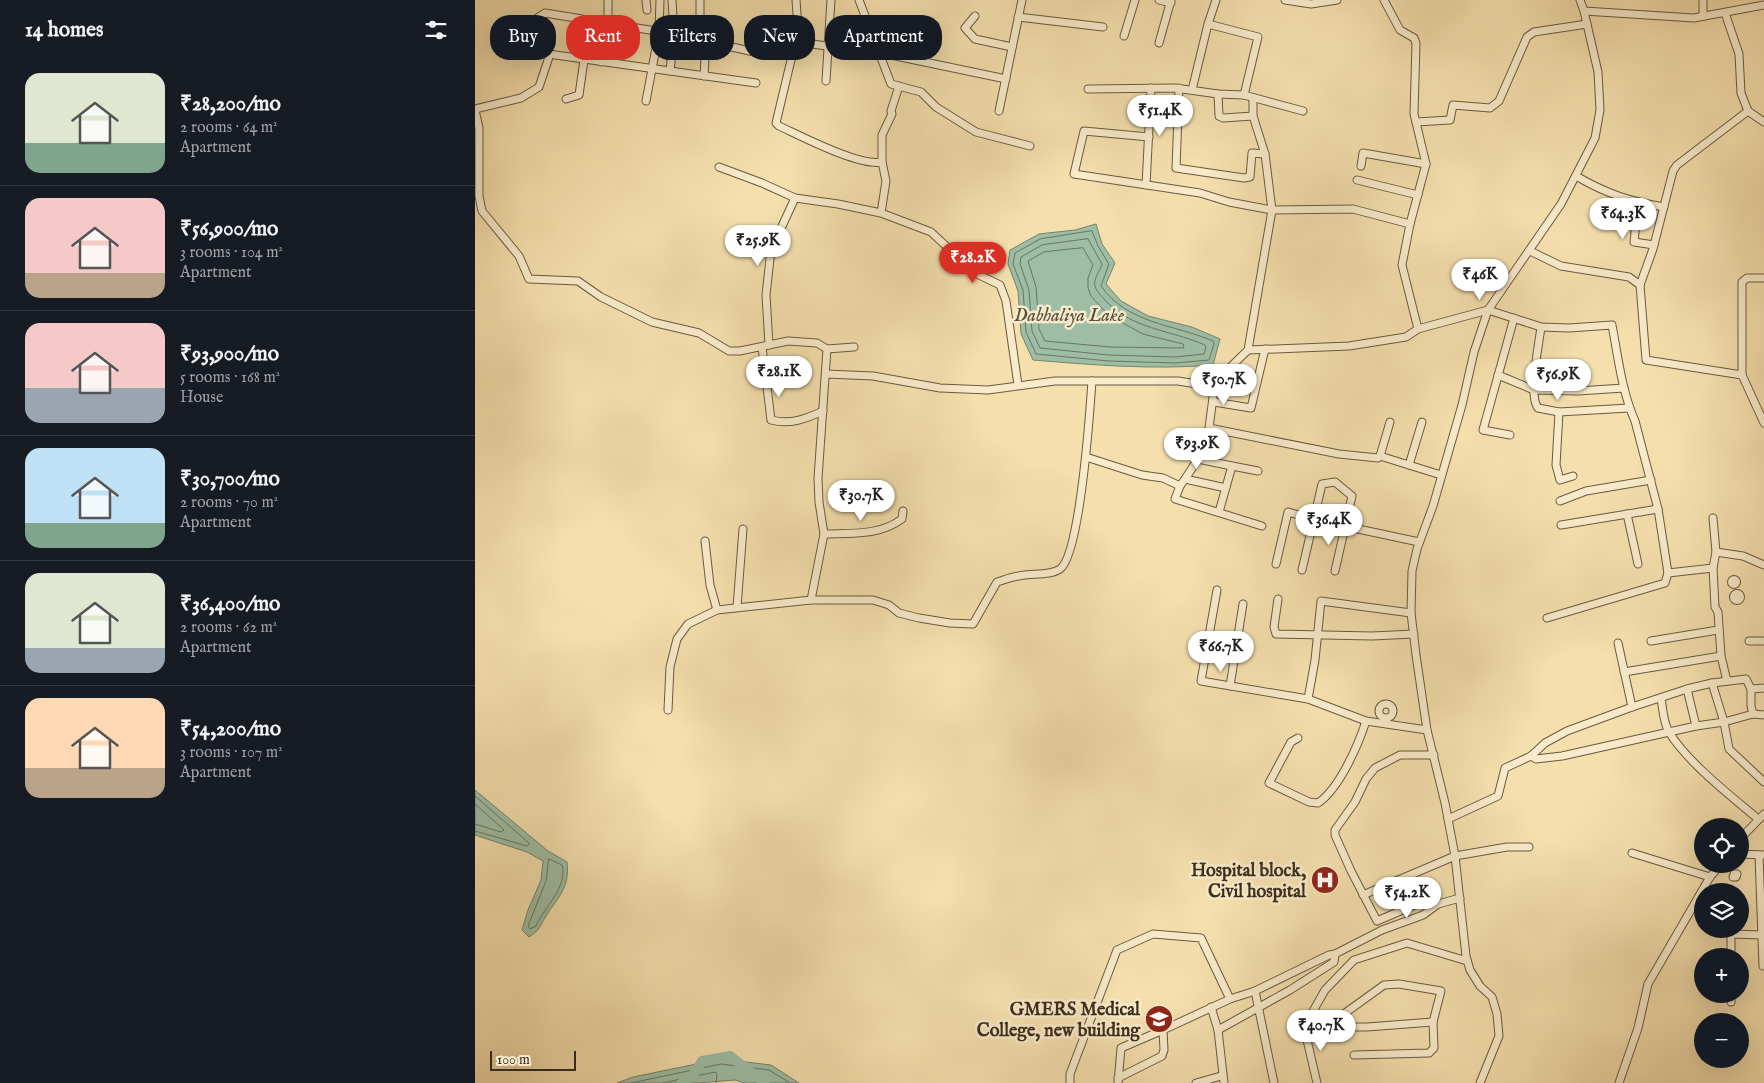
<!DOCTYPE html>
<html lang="en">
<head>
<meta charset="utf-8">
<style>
  :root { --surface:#171b24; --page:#242831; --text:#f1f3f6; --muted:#9ea1a6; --line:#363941; --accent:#d93025 }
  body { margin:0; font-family:"IM FELL English",serif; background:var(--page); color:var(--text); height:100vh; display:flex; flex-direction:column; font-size:19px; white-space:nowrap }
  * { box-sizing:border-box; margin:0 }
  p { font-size:16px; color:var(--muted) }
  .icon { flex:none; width:28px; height:28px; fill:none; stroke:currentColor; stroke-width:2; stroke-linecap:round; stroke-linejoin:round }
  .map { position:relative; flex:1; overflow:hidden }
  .sheet { display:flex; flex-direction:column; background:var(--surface); width:475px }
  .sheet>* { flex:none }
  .hud { position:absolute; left:15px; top:15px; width:475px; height:45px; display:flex; gap:10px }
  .controls { position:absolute; left:1219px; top:818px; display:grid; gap:10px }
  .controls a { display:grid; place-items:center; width:55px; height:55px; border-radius:50%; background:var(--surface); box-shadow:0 5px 20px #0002; font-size:25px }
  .scale { position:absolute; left:15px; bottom:12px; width:86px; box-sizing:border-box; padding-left:5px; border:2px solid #3b2d1b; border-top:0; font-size:14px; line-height:18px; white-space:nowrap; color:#3b2d1b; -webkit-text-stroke:4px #f8eaca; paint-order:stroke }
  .price { position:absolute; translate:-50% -42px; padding:0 11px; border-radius:18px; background:#fff; color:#222; font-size:16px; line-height:32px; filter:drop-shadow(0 1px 2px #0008) }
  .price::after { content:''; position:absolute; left:50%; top:30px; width:15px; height:11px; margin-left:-8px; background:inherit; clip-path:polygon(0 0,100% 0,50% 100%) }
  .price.active { background:var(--accent); color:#fff }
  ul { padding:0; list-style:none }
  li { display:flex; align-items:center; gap:15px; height:125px; padding:0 25px }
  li+li { border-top:1px solid var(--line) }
  li span { display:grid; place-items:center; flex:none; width:140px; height:100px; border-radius:15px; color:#555 }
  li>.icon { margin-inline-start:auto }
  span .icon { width:60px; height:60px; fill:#fffc; stroke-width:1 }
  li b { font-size:21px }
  h2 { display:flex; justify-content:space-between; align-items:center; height:60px; padding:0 25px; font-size:21px }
  .pill { padding:0 18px; border-radius:20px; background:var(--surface); box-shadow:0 5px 20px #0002; font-size:18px; line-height:45px }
  .pill.active { background:var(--accent); color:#fff }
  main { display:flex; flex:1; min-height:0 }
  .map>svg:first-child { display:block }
  .water { fill:#9dbda4; stroke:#76836d }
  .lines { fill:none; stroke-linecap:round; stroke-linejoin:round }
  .shore { stroke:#6c7560; stroke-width:1 }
  .river { stroke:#9dbda4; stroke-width:10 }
  .minor-casing { stroke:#695a40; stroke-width:9 }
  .minor { stroke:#f8eaca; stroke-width:7 }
  .labels { text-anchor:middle; stroke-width:5; stroke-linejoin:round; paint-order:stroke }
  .poi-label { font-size:18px; font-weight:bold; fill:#3b2d1b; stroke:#f8eaca; text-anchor:end }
  .water-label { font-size:19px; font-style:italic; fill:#54513d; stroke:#f8eaca }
</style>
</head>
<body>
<main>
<section class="sheet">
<h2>14 homes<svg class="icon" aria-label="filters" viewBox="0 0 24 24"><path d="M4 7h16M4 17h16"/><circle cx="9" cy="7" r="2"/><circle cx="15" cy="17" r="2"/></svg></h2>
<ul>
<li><span style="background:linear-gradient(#dfe7d0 70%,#7fa58c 0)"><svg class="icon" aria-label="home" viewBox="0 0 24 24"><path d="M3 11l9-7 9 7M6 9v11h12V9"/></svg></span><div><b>₹28,200/mo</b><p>2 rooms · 64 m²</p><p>Apartment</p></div></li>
<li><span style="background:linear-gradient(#f6c9c9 75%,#b9a48a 0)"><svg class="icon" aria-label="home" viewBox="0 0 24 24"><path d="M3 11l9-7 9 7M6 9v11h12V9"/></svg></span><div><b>₹56,900/mo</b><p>3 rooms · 104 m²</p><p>Apartment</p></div></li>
<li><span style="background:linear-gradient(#f6c9c9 65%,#9aa5b1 0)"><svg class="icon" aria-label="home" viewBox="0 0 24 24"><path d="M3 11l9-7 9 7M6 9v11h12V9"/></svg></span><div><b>₹93,900/mo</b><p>5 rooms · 168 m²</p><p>House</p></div></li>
<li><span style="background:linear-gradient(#bfe0f5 75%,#7fa58c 0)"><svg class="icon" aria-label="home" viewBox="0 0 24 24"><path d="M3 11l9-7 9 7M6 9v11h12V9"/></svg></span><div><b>₹30,700/mo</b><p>2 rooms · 70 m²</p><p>Apartment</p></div></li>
<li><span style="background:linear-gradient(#dfe7d0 75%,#9aa5b1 0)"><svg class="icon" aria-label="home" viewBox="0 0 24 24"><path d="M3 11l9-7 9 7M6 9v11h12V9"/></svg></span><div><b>₹36,400/mo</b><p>2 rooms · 62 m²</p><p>Apartment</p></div></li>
<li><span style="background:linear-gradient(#ffd9b3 70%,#b9a48a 0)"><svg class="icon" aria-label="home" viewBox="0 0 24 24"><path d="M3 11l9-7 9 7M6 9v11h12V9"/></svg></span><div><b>₹54,200/mo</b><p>3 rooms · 107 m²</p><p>Apartment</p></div></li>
</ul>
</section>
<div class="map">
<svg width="1289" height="1083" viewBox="0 0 1289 1083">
  <rect width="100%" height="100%" fill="#f4dfad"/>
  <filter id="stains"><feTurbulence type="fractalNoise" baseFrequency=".004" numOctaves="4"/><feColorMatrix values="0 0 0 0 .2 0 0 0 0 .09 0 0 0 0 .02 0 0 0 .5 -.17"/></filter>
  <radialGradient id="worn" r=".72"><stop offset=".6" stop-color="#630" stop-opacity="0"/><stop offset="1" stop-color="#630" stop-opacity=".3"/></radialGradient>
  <!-- water -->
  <g class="water">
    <path d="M621 224 627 244 640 263 631 284 646 301 673 316 717 327 745 339 738 365C678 370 618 365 558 360L546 334 543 291 533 264 535 250 564 234 600 230Z"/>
    <path d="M0 790 73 851 92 862C95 888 83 897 71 916 64 927 66 929 54 937L47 930 53 910 66 880 68 861 52 852 0 835Z"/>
    <polygon points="246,1059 296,1065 324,1083 270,1083 260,1080 222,1083 142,1083 158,1077"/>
  </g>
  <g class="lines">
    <!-- shore -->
    <g class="shore">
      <path d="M617 231 623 246 634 264 626 286C653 324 698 324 738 341L739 344 734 360 700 363 634 361 561 354 551 332 548 290 538 264 540 253 565 239Z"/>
      <path d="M613 239 627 264C625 271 618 279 620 286 621 291 626 295 629 299 655 329 696 330 730 345L731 347 729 354 700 357 634 355 565 348 557 331 554 290 545 264 546 257 567 245Z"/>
      <polygon points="608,248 618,265 613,278 613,288 616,296 633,315 668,334 708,344 709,348 635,347 570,341 564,329 561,287 553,261 569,252"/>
      <polyline points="0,796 55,844 52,846 0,831"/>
      <polyline points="0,804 29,830 26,832 0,824"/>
      <path d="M74 859 87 865C93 888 69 907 61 926L55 929 53 926 71 881Z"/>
      <polyline points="156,1083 246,1064 294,1070 315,1083"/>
      <polyline points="187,1083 240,1072 242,1074 241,1083"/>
    </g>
    <!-- river -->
    <polyline class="river" points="207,1083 219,1074 227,1061 255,1056 290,1083"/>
    <defs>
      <g id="minor">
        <polyline points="171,0 172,10"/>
        <polyline points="225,0 225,38 231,42 229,76"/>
        <path d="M321 0 324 42 316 60 301 123 304 126C326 136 385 167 407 162"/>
        <polyline points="384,0 416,84 446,92 461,107 501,132 555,146"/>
        <polyline points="684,0 696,3"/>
        <polyline points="810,0 836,4 862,0"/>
        <polyline points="909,0 925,30 939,38 941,43 939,114 951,164 935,224 927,265 943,329"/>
        <polyline points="1109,11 1219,18 1289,5"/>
        <polyline points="1250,13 1264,54 1266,93 1273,111 1289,122"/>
        <polyline points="500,16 490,28 500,39 537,47"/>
        <polyline points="1228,16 1228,0"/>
        <polyline points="64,17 61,45 64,53"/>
        <polyline points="543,17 628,27"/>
        <polyline points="58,21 70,13 199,34 288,54"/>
        <polyline points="392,21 460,25"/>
        <polyline points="733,24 783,37 769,95"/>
        <polyline points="649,36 660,0"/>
        <polyline points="298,41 316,41 416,55 531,79"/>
        <polyline points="684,43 696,0"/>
        <polyline points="59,52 281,83"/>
        <polyline points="126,62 133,24 133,0"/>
        <polyline points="195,71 199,34 197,0"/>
        <polyline points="351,81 356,0"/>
        <polyline points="704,88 701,168 769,178 775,177 777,153 790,154"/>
        <polyline points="613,89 700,88 743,94 769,95 828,111"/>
        <polyline points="717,90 733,24 741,0"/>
        <polyline points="743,94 744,116 748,118 778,116"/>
        <polyline points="91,99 104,95 109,60"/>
        <polyline points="171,101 184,32 185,0"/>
        <polyline points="0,109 46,98 64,87 75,54"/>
        <polyline points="0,110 4,128 4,196 7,211 44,256 54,279 103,281 126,297 177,322 224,333 254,351 265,351 313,341 342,343 352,349 379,347"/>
        <polyline points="524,111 547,0"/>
        <polyline points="941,122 975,120 978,105 1015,108 1024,101 1052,37 1059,32 1112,24"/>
        <polyline points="674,137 609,131 599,174 725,193 754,202 797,210 878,209 935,224"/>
        <polyline points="886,166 888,153 951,164"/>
        <polyline points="244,167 287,183 320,198 363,204 406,213 411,181 407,162 407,135 417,114 416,111 424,86"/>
        <path d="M1101 176C1132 194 1154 201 1189 207"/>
        <polyline points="882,180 943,195"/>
        <polyline points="671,185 676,88"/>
        <polyline points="1163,203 1159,242 1179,245"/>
        <polyline points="406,213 456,232 500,273 525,285 531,301 543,385"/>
        <polyline points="1055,251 1086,266 1154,277 1165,285"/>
        <polyline points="1289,278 1272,278 1267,282 1267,375 1289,423"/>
        <path d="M1066 327C1064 344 1053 396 1063 408L1084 412 1154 408"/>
        <polyline points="294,345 291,295 296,250 320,198"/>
        <path d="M287 347 296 420C316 425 330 419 348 411"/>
        <path d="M773 350 874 346 931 337 943 329 1013 310 1066 327 1094 328 1137 325C1143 357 1147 392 1160 421L1183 509 1193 573 1190 583 1072 618"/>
        <polyline points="351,374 398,376 465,388 513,390 580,381 703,381 722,384 740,382 773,350 797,210 790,154 778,116 778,98"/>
        <polyline points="1023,375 1059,390 1103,391 1149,388"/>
        <polyline points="1267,375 1171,360 1165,285 1178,249 1198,171 1202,165 1273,111"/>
        <polyline points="739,402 776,408 790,349"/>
        <polyline points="1084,412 1081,465 1085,480 1098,476"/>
        <polyline points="734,428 740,382"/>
        <polyline points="1035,435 1008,430 1039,318"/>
        <polyline points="905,456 915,422"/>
        <polyline points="611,457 667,475 688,478 705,486 700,499 787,526"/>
        <polyline points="934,465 947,422"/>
        <polyline points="757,466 723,459 734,428 864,454 903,458 905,456 966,475"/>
        <polyline points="710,479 723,459"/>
        <polyline points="705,486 710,479 751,488"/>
        <polyline points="1085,501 1111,491 1176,480"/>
        <polyline points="744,512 757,466 783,471"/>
        <polyline points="1152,514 1163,564"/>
        <polyline points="1086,525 1183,509"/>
        <path d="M349 534C376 533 404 536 427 519L428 511"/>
        <polyline points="230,541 235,585 242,610"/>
        <polyline points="1241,552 1268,556 1289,565"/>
        <polyline points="801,564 813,512 841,520 944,542"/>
        <polyline points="827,570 847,484 860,482 877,496 860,571"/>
        <polyline points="1193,573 1238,568"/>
        <circle cx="1259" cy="582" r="2.5"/>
        <polyline points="742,590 726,681 833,699 891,721 952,730"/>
        <circle cx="1262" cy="597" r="3.5"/>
        <polyline points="803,599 799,627 801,634 897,636 939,634"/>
        <polyline points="336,600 349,534 344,502 343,478 352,349"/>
        <polyline points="262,607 268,529"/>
        <polyline points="1176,641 1243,630"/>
        <polyline points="1274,641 1289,641"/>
        <polyline points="1143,643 1157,707"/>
        <polyline points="1246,656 1252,681"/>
        <polyline points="1149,672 1246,656 1243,612 1240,607 1238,568 1241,552 1238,518"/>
        <polyline points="1237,683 1271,679 1276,689"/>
        <polyline points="755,686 768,604"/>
        <polyline points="1212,689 1221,726"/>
        <path d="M1186 698C1188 709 1188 722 1194 732 1212 762 1256 796 1283 819"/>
        <polyline points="833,699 840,660 846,601 936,613"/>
        <circle cx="911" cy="711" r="7"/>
        <path d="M193 710 195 667 202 639 213 624 242 610 336 600H398L414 605 424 613 444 618 475 623 498 624 522 582C529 580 536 577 544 576 556 573 575 576 585 569 605 555 615 410 617 381"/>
        <polyline points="1278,714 1276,706 1276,689 1289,688"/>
        <path d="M823 738 816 742 794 783 834 802 843 803C864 789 883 746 891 721"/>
        <polyline points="959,755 925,755 900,768 891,779 880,802 860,830 860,835 876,871 902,921 951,900 957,900 963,904"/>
        <polyline points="1056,756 1061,759 1087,756 1221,726 1249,722 1278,714 1289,715"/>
        <polyline points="973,819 1023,796 1030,768 1056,756 1070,743 1092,731 1157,707 1212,689 1237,683 1249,722 1254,749 1289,782"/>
        <polyline points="1265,839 1289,814"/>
        <polyline points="1157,853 1235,877"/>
        <polyline points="1265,854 1289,855"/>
        <polyline points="1284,855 1288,966"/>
        <polygon points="1259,874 1262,874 1261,877 1258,877"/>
        <polyline points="888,895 980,856 1032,847 1054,847"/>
        <polyline points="1256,956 1256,934 1287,935"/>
        <polyline points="780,991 799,1083"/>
        <polyline points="1256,994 1256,1002"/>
        <polyline points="736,1007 743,1030 749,1083"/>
        <polyline points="863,1026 866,1016 909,985 924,984 966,991 958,1022 959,1048 954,1053 879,1055"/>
        <polyline points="829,1027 892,1027 958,1022"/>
        <polyline points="743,1030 815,990 859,962 860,954"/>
        <polyline points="643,1078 687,1056 689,1050 688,1030 755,999 780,991 854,955 860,954 907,930 948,915 963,904 985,898"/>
        <polyline points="595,1083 595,1074 642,950 678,934 726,938 755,999"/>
        <polyline points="643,1083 646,1048 688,1030"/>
        <polyline points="721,1083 746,1076"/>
        <polyline points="842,1083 829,1027 850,990 879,960 932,943 992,961"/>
        <polyline points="1005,1083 1024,1036 1022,1014 1017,997 1005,986 995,970 991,956 980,856 970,803 952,730 941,655 936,613 937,571 942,549 958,506 987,405 999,352 1013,310 1086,204 1120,138 1125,110 1123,72 1109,11 1105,0"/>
        <polyline points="1144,1083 1163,1028 1173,984 1235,877 1246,864"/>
      </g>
    </defs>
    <!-- minor casing -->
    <use href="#minor" class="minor-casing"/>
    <!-- minor -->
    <use href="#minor" class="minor"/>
  </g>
  <!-- icons -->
  <defs>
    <symbol id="hospital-disc" viewBox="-11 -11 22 22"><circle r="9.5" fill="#8f2418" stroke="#f8eaca"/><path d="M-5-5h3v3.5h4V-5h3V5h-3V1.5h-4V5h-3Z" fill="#fff"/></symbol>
    <symbol id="school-disc" viewBox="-11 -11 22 22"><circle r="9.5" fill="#8f2418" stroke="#f8eaca"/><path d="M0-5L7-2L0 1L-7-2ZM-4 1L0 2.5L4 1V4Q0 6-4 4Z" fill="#fff"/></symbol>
  </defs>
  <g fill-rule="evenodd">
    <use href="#hospital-disc" x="834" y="864" width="32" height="32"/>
    <use href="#school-disc" x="668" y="1003" width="32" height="32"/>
  </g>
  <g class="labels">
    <!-- poi labels -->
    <g class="poi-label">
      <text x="831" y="876">Hospital block,<tspan x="831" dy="21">Civil hospital</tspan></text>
      <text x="665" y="1015">GMERS Medical<tspan x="665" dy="21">College, new building</tspan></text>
    </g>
    <!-- water labels -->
    <g class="water-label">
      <text x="594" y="321">Dabhaliya Lake</text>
    </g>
  </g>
  <rect width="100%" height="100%" filter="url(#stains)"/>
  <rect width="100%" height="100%" fill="url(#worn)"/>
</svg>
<div class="controls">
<a><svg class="icon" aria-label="locate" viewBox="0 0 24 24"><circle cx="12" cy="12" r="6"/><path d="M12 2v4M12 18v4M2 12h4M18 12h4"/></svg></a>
<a><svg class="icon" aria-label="layers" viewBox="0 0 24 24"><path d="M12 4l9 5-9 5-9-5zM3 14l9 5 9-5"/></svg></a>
<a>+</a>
<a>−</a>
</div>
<div class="scale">100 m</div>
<b class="price" style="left:685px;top:137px">₹51.4K</b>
<b class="price" style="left:1148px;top:240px">₹64.3K</b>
<b class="price" style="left:283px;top:267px">₹25.9K</b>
<b class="price active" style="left:498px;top:284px">₹28.2K</b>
<b class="price" style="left:1005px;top:301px">₹46K</b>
<b class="price" style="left:304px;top:398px">₹28.1K</b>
<b class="price" style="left:1083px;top:401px">₹56.9K</b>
<b class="price" style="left:749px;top:406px">₹50.7K</b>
<b class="price" style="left:722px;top:470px">₹93.9K</b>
<b class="price" style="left:386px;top:522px">₹30.7K</b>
<b class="price" style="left:854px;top:546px">₹36.4K</b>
<b class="price" style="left:746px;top:673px">₹66.7K</b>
<b class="price" style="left:932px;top:919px">₹54.2K</b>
<b class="price" style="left:846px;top:1052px">₹40.7K</b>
<div class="hud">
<a class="pill">Buy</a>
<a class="pill active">Rent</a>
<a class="pill">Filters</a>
<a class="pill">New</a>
<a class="pill">Apartment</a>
</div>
</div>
</main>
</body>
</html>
